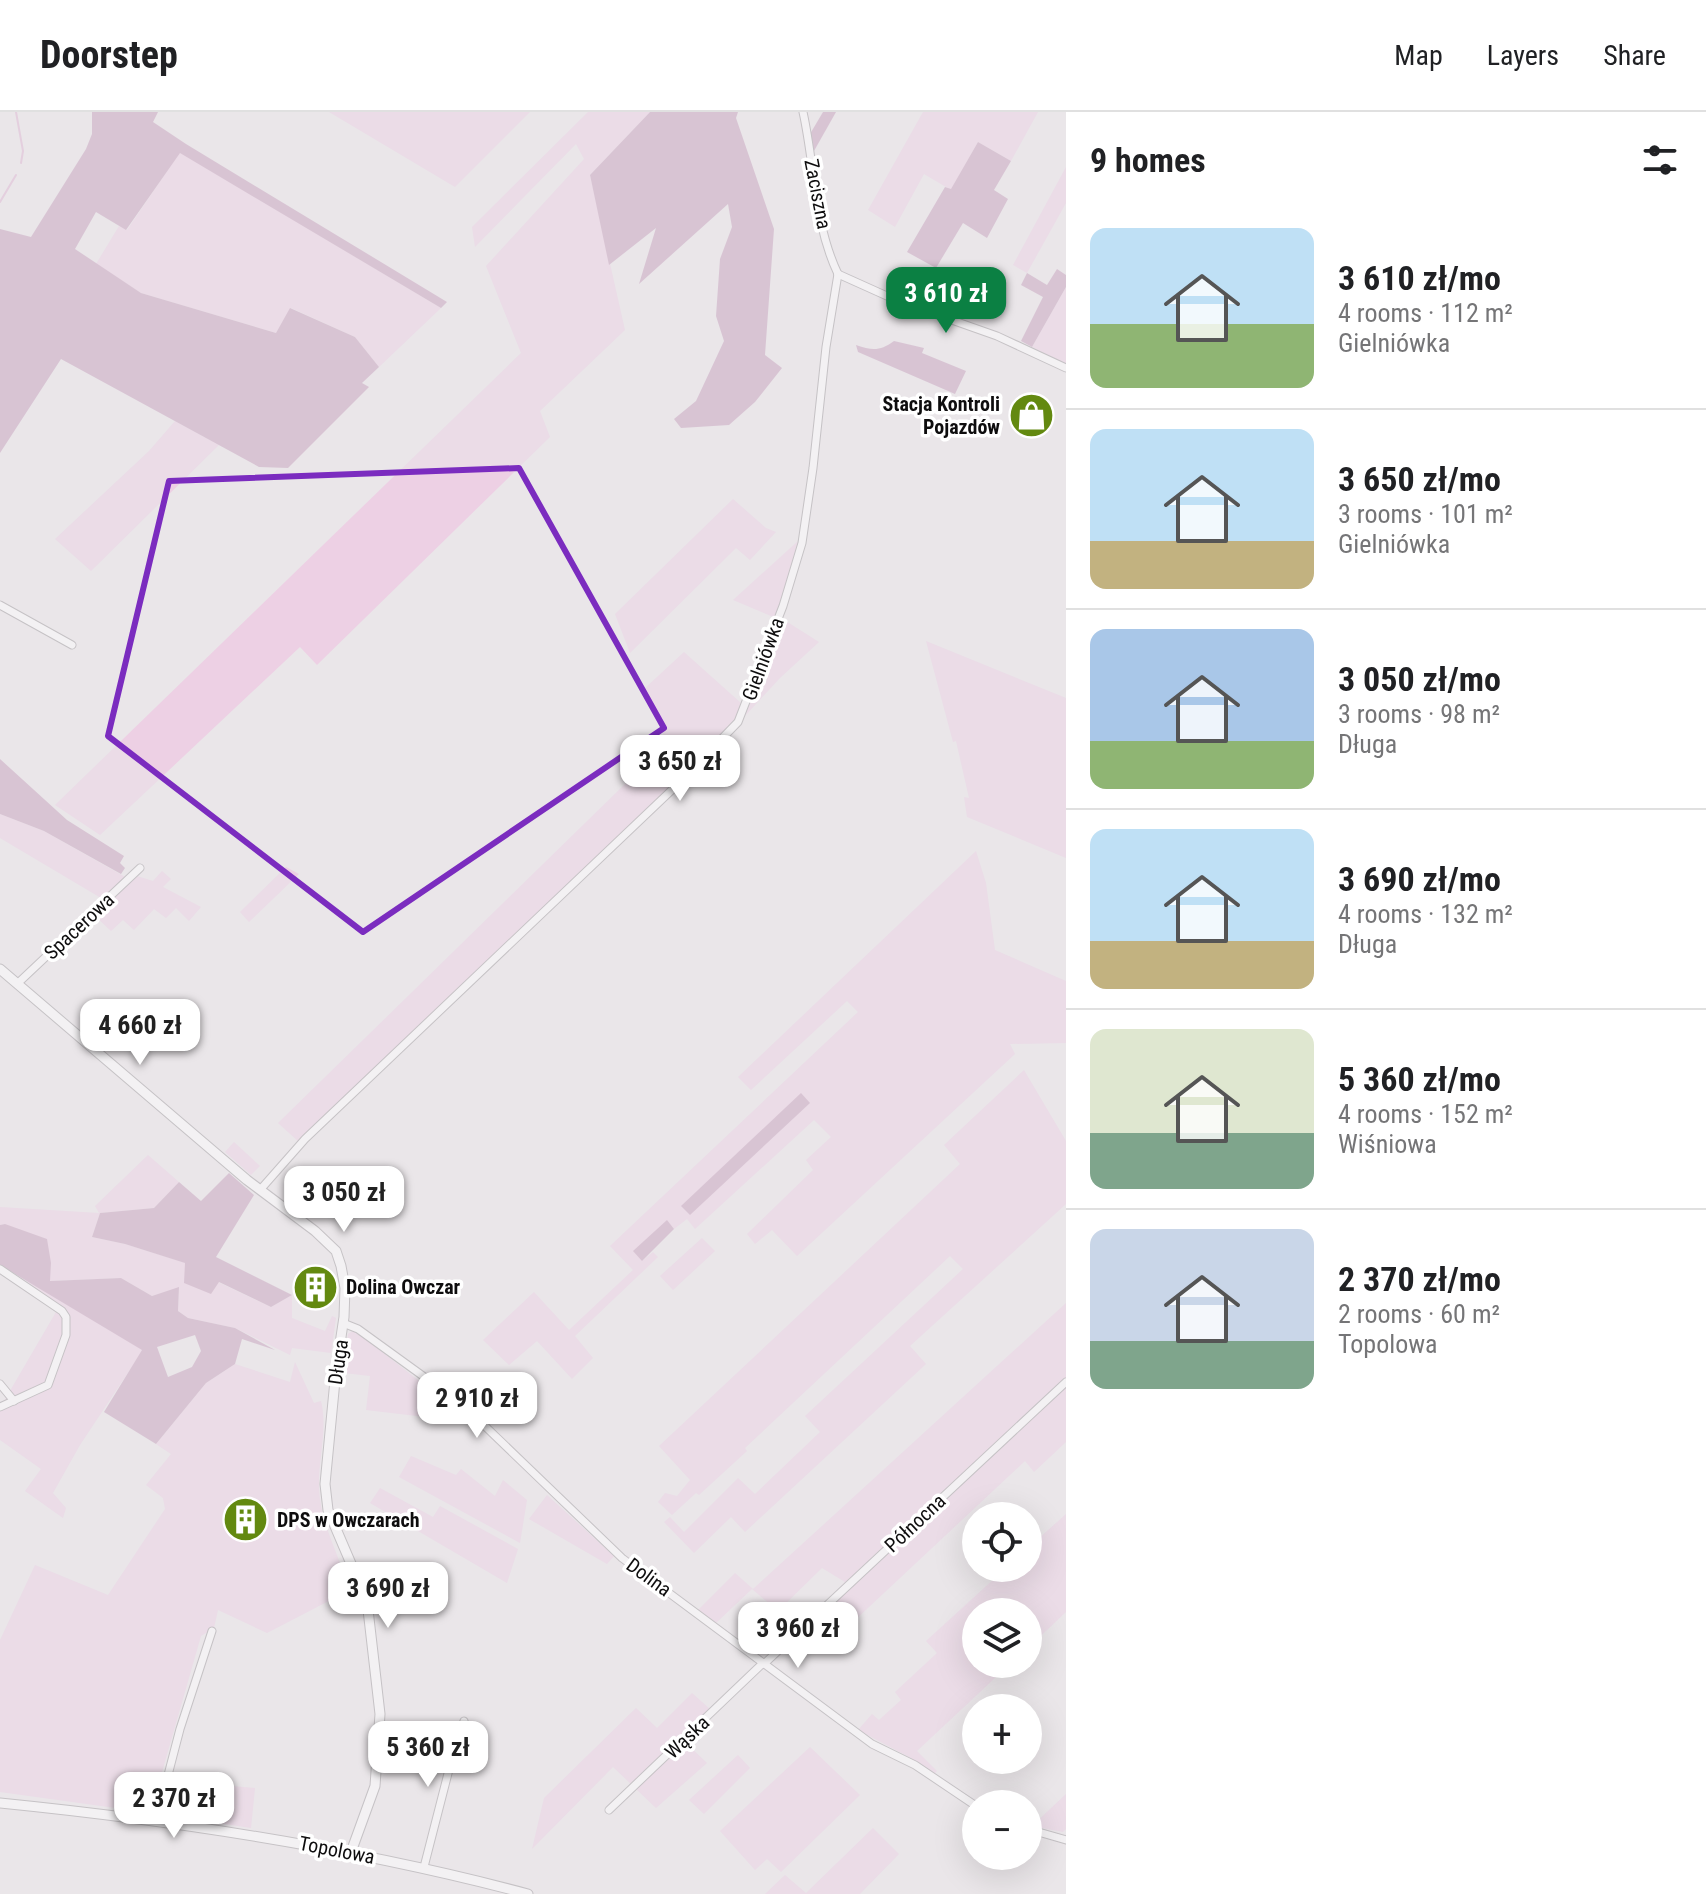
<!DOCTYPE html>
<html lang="en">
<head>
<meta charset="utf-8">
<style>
  :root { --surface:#fff; --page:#f6f6f6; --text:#202124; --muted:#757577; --line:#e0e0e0; --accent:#0b8043 }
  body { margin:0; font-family:"Roboto Condensed",sans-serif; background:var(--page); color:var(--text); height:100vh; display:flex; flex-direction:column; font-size:30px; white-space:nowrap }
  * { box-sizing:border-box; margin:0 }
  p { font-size:26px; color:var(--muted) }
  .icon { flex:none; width:44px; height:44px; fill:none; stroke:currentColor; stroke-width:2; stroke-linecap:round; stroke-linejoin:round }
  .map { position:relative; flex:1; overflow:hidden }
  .details { display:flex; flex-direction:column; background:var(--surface); width:640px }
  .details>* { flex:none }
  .buttons { position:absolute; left:962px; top:1390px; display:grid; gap:16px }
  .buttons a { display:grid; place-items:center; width:80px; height:80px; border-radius:50%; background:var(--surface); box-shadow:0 8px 32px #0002; font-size:40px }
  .price { position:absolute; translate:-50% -68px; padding:0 18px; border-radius:16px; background:#fff; color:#222; font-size:26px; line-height:52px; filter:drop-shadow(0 2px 4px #0008) }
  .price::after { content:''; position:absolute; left:50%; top:48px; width:24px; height:18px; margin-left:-12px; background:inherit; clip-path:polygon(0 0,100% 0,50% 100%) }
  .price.active { background:var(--accent); color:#fff }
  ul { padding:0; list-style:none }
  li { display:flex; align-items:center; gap:24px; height:200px; padding:0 24px }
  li+li { border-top:2px solid var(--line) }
  li span { display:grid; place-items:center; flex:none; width:224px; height:160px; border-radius:16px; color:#555 }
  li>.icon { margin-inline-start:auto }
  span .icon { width:96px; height:96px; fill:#fffc; stroke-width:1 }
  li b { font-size:34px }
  h2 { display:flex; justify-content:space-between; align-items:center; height:96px; padding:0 24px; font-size:34px }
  header { display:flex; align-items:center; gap:48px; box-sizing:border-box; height:112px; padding:0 40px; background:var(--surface); border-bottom:2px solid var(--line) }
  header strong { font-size:38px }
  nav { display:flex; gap:44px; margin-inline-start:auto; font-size:28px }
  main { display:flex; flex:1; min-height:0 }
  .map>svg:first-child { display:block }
  .green { fill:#edd0e4 }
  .forest { fill:#c49cb9; fill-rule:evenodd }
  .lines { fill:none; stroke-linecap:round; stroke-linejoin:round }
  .stream { stroke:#ddb4d1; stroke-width:2 }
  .minor-casing { stroke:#9b989a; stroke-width:9 }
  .tertiary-casing { stroke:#9b989a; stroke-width:11 }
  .minor { stroke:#fff; stroke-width:7 }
  .tertiary { stroke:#fff; stroke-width:9 }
  .marked { fill:none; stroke:#7b2cbf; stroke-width:6; stroke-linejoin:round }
  .labels { text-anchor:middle; stroke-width:7; stroke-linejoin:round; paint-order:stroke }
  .street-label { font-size:20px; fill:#0e0d0e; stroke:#fff }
  .poi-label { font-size:20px; font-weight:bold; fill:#0e0d0e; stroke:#fff; text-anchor:start }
</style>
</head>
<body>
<header>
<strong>Doorstep</strong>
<nav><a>Map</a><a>Layers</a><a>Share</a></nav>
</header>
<main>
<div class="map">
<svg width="1066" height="1782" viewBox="0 0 1066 1782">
  <rect width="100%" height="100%" fill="#eae6e9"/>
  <!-- green -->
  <g class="green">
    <polygon points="329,0 530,0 455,75"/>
    <polygon points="588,0 650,0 590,63 625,218 540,299 550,325 317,553 300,535 100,723 55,693 521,241 486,154 584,47 576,32 475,135 472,115"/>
    <polygon points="923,0 1038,0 1011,49 978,30 951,78 924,62 895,115 868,98"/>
    <polygon points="180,40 441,196 379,255 355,225 291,196 276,221 141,181 96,152 119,114 127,118"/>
    <polygon points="1066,55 1066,91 1027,161 1013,153"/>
    <polygon points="1066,175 1066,252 1032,235"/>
    <polygon points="175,309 219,333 91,459 55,427 149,339"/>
    <polygon points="733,387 766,416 776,420 750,448 736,436 630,541 615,502"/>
    <polygon points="798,429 776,506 733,488"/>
    <polygon points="781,506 819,530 780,566 745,604"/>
    <polygon points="926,529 1066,586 1066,746 967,705 964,685 969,686 956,629 953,630"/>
    <polygon points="684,540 741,591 736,606 680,666 299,1030 278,1011 667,631 644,577"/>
    <polygon points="0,702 44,719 127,766 101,786 0,726"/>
    <polygon points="976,739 986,771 995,838 1066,869 1066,931 1010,932 1015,942 797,1144 772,1118 755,1132 747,1122 813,1058 806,1048 831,1025 814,1008 695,1117 687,1107 674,1117 667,1109 642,1149 653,1140 658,1145 575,1224 593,1246 572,1267 537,1229 509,1253 483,1228 534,1180 569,1218 633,1158 610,1134 858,900 847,889 751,978 738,965"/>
    <polygon points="286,755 299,762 249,810 240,800"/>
    <polygon points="162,759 171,767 163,775 201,795 189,809 176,796 166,806 154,797 134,818 123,808 111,819 94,803 137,764 153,769"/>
    <polygon points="1024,958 1066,1029 1066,1092 910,1234 926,1252 745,1420 731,1405 694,1441 664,1410 670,1405 684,1420 738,1366 755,1382 820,1320 805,1304 963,1157 950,1144 745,1336 747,1339 699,1383 696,1381 672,1403 658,1390 665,1381 677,1384 690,1368 659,1334 960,1052 944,1033"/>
    <polygon points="234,1030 260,1054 251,1063 225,1040"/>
    <polygon points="148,1043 179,1070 154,1096 100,1101 92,1125 125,1132 186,1151 211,1181 218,1170 271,1195 292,1183 292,1206 325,1219 332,1204 336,1206 331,1241 292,1236 290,1243 235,1216 188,1206 178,1199 179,1176 152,1184 121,1166 49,1169 51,1151 5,1112 0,1113 0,1095 99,1101 95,1094"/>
    <polygon points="702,1126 715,1139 673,1178 660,1164"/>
    <polygon points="8,1159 60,1187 143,1238 80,1333 53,1381 66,1396 63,1406 25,1379 41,1357 0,1328 0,1296 56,1200"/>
    <polygon points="1066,1191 1066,1330 1034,1360 1025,1349 853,1510 829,1486 845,1470 822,1456 778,1499 752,1477 716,1511 698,1498 735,1461 753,1477"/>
    <polygon points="354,1218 446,1290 442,1307 366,1298 370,1264 344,1261 348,1222"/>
    <path d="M295 1250 314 1291 321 1289C328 1317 318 1347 319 1376 320 1410 340 1446 350 1478L267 1521 218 1498 214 1516 201 1524 156 1681 138 1684 130 1698 0 1680V1528L35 1453 108 1483 165 1397 163 1386 146 1373 171 1342 156 1332 206 1271 235 1252 290 1270Z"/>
    <polygon points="411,1344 456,1363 461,1357 495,1384 503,1368 527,1388 520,1431 399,1365"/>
    <polygon points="380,1376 433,1405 440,1394 518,1437 507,1471 370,1391"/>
    <polygon points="547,1383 614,1444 607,1452 529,1407"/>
    <polygon points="1066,1402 1066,1500 1028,1536 1028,1500 976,1500 976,1552 1010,1552 917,1639 937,1659 934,1662 909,1645 858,1618 872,1602 879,1608 901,1588 895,1580 937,1541 926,1529 1006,1456 1028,1456 1028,1436"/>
    <polygon points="692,1581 711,1598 632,1673 613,1655 532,1737 544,1686 636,1596 657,1616"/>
    <polygon points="686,1631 707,1651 656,1696 636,1677"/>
    <polygon points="810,1635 860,1683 781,1760 767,1747 755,1758 720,1719"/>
    <polygon points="738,1643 750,1656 704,1702 689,1688"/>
    <polygon points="209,1672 255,1676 251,1716 205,1709"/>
    <polygon points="1066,1682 1066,1717 1063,1720 1032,1714"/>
    <polygon points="873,1716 899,1742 860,1782 765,1782 785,1763 806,1781"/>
  </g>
  <!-- forest -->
  <g class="forest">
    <polygon points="92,0 158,0 153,10 186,32 447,190 441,196 180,41 126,118 96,100 75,137 141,181 276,221 290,196 355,225 379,255 362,271 369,275 288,356 259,355 61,247 0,341 0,117 31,125 86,37 92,22"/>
    <polygon points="650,0 738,0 736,6 774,117 765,243 782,256 755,290 729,313 681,316 674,307 696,289 724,229 716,204 720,147 732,115 728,92 639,172 656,116 609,153 590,63"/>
    <polygon points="823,0 836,0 814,39 810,22"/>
    <polygon points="978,30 1011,49 994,78 1008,87 987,126 963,111 936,156 907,140 945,75 951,77"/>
    <polygon points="1057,157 1066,163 1066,175 1032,235 1021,229 1043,185 1021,173 1027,161 1047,173"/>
    <path d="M894 229 924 236 922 241 966 259 955 282 858 240 856 233C873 239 880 239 894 229Z"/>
    <polygon points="0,647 67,708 124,744 120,751 125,756 121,762 44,719 0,702"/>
    <polygon points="801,981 810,991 690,1103 681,1094"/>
    <polygon points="229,1061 254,1083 216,1145 292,1183 271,1195 219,1170 211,1182 184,1171 185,1151 125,1132 92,1125 100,1101 154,1096 179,1070 201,1089"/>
    <polygon points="667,1108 674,1117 642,1149 633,1139"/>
    <path d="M5 1112 47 1127 51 1151 50 1169 121 1166 152 1184 179 1175 178 1199 188 1206 235 1216 275 1238 242 1227 235 1252 206 1271 156 1332 104 1300 142 1238 0 1153V1113ZM195 1223 201 1239 192 1255 168 1265 157 1235Z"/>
  </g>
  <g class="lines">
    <!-- stream -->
    <g class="stream">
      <polyline points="16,0 23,39 21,51"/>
      <polyline points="0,90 16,63"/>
    </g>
    <defs>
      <g id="minor">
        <path d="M803 0C815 54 814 112 838 162"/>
        <polyline points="838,162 898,189 997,224 1066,256"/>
        <polyline points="0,493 72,533"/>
        <polyline points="17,872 140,756"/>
        <polyline points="260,1078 305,1027 676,674 738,610 783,494 802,431 813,356 826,235 838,162"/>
        <polyline points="0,1157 62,1199 66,1205 66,1223 48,1273 0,1295"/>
        <polyline points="343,1211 358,1217 463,1293 622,1446 872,1632 915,1653 976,1694"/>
        <polyline points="0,1272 14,1289"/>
        <polyline points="764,1552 1066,1270"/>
        <polyline points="609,1698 763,1551"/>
        <polyline points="156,1709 180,1617 212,1519"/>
        <polyline points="1028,1717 1066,1728"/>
        <polyline points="424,1755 453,1642 464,1609"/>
      </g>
      <g id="tertiary">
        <polyline points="0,857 247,1068 315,1119 336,1139 341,1154 345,1176 344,1205 336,1258 325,1372 328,1398 367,1489 380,1602 375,1674 351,1740"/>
        <path d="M0 1691C179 1709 355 1736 528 1782"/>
      </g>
    </defs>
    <!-- minor casing -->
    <use href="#minor" class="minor-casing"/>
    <!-- tertiary casing -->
    <use href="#tertiary" class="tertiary-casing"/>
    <!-- minor -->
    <use href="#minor" class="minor"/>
    <!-- tertiary -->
    <use href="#tertiary" class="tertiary"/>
  </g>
  <!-- marked area -->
  <path d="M0 0H1066V1782H0ZM519 356 664 616 363 820 108 624 169 369Z" fill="#eae6e9" fill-opacity=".55" fill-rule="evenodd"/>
  <path class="marked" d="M519 356 664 616 363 820 108 624 169 369Z"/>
  <!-- icons -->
  <defs>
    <symbol id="shop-disc" viewBox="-11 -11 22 22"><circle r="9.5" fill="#638910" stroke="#fff"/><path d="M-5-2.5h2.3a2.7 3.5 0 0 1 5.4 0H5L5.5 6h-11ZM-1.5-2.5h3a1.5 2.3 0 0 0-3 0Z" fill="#fff"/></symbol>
    <symbol id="building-disc" viewBox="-11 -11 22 22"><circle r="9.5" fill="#638910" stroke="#fff"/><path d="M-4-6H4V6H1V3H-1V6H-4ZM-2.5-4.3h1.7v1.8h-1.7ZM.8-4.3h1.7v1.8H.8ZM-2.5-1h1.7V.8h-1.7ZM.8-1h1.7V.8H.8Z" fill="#fff"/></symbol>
  </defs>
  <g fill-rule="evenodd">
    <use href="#shop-disc" x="1006" y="278" width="51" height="51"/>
    <use href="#building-disc" x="290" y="1150" width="51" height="51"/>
    <use href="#building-disc" x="220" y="1382" width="51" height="51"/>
  </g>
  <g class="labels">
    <!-- street labels -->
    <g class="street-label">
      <text transform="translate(818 82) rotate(79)" y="7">Zaciszna</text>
      <text transform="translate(763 547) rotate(-70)" y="7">Gielniówka</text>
      <text transform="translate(79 814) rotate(-43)" y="7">Spacerowa</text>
      <text transform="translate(338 1250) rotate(-82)" y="7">Długa</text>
      <text transform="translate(915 1411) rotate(-43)" y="7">Północna</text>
      <text transform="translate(649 1465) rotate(36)" y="7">Dolina</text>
      <text transform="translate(687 1625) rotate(-43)" y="7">Wąska</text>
      <text transform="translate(337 1738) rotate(11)" y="7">Topolowa</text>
    </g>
    <!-- poi labels -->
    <g class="poi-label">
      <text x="1000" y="299" text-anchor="end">Stacja Kontroli<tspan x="1000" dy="23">Pojazdów</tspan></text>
      <text x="346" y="1182">Dolina Owczar</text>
      <text x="277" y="1415">DPS w Owczarach</text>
    </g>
  </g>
</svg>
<div class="buttons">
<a><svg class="icon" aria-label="locate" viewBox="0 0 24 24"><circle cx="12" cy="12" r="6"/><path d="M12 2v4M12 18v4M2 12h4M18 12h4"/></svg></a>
<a><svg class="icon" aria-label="layers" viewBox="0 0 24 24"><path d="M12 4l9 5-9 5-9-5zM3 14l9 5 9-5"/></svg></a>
<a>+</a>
<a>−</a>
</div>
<b class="price active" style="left:946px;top:223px">3 610 zł</b>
<b class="price" style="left:680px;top:691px">3 650 zł</b>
<b class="price" style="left:140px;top:955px">4 660 zł</b>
<b class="price" style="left:344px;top:1122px">3 050 zł</b>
<b class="price" style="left:477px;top:1328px">2 910 zł</b>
<b class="price" style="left:388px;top:1518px">3 690 zł</b>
<b class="price" style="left:798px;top:1558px">3 960 zł</b>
<b class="price" style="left:428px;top:1677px">5 360 zł</b>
<b class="price" style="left:174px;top:1728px">2 370 zł</b>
</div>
<section class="details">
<h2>9 homes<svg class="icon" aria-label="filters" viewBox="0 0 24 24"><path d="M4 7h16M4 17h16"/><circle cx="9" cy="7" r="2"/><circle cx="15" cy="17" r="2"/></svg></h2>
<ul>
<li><span style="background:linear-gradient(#bfe0f5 60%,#8fb573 0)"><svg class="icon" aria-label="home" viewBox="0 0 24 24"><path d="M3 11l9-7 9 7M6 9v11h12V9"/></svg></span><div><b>3 610 zł/mo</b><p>4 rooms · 112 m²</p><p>Gielniówka</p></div></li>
<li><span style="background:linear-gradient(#bfe0f5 70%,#c2b280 0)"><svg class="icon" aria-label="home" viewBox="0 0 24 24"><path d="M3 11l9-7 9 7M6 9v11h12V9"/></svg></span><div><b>3 650 zł/mo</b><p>3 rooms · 101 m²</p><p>Gielniówka</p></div></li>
<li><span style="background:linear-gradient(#a9c7e8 70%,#8fb573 0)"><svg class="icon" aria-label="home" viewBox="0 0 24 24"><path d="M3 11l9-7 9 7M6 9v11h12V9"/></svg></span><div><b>3 050 zł/mo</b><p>3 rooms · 98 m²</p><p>Długa</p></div></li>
<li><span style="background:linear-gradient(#bfe0f5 70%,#c2b280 0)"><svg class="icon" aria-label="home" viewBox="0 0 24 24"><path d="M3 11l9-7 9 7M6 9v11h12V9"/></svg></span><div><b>3 690 zł/mo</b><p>4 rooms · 132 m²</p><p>Długa</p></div></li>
<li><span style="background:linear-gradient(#dfe7d0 65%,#7fa58c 0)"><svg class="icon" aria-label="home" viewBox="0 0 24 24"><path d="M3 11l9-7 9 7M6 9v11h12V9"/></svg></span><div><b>5 360 zł/mo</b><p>4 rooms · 152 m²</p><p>Wiśniowa</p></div></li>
<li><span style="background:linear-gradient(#c9d6e8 70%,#7fa58c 0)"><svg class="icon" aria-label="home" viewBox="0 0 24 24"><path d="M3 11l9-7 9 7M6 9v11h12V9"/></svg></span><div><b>2 370 zł/mo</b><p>2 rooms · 60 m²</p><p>Topolowa</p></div></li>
</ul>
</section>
</main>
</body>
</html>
